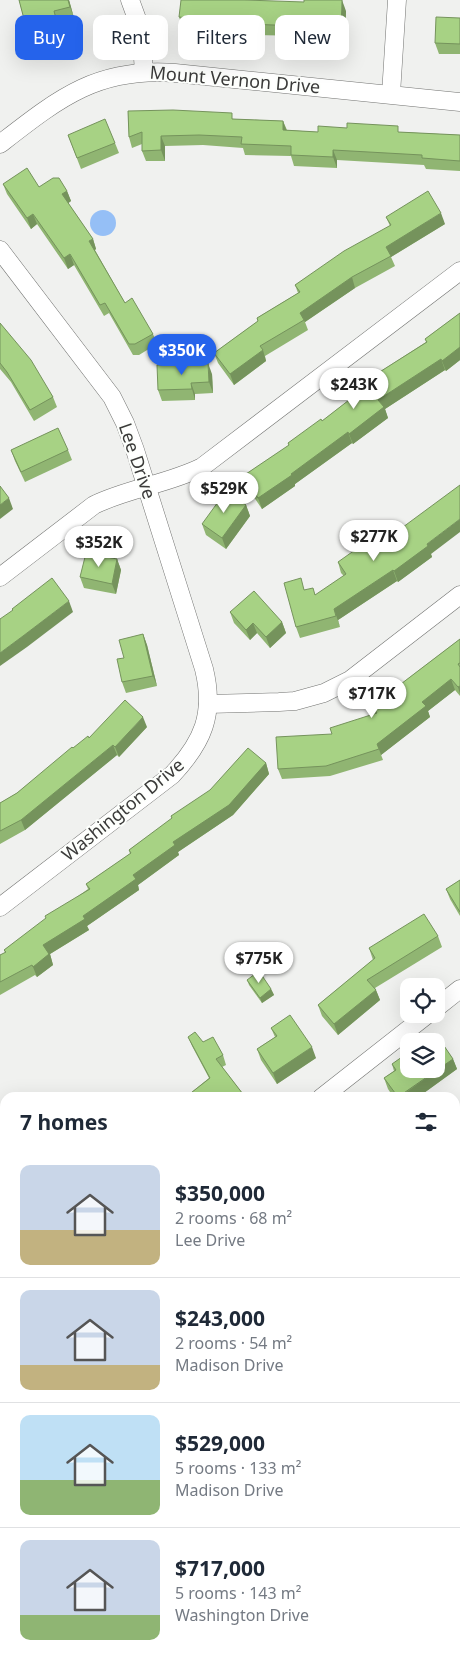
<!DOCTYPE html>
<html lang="en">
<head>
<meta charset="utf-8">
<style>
  :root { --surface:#fff; --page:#f2f2f3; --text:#1f2937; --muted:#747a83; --line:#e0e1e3; --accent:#2563eb }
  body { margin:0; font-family:"Noto Sans",sans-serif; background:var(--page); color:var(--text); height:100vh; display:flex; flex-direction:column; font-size:19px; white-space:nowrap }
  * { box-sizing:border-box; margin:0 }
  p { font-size:16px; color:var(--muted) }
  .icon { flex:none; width:28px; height:28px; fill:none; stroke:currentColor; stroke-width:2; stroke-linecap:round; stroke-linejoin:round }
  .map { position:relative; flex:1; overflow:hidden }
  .details { position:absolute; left:0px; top:1092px; width:460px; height:571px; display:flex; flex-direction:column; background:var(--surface); border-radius:15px 15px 0 0; box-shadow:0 5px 20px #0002 }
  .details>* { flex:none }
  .guide { position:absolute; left:15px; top:15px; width:430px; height:45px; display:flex; gap:10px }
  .buttons { position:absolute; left:400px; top:978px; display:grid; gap:10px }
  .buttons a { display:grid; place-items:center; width:45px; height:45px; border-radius:10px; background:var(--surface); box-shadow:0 5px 20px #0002; font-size:25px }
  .price { position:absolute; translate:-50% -42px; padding:0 11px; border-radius:18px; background:#fff; color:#222; font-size:16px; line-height:32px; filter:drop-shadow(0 1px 2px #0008) }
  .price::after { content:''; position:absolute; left:50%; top:30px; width:15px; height:11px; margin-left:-8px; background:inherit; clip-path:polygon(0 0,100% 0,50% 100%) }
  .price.on { background:var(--accent); color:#fff }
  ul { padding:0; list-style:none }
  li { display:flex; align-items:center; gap:15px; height:125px; padding:0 20px }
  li+li { border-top:1px solid var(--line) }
  li span { display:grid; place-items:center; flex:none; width:140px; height:100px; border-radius:10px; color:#555 }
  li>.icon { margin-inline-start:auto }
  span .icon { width:60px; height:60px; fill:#fffc; stroke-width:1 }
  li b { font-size:21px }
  h2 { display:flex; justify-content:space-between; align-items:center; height:60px; padding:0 20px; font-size:21px }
  .tag { padding:0 18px; border-radius:10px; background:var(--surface); box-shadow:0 5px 20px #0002; font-size:18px; line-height:45px }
  .tag.on { background:var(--accent); color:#fff }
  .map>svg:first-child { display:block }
  .water { fill:#95bff6 }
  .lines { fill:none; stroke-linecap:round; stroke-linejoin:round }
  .minor-casing { stroke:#727371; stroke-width:19 }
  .minor { stroke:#fff; stroke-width:18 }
  .wall { fill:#90b572 }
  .shaded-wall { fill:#75935c }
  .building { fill:#a7d284; stroke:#75935c }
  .labels { text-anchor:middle; stroke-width:4; stroke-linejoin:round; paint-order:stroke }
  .street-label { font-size:18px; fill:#3b3b3a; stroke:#fdfffc }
</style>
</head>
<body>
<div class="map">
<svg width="460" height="1663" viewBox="0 0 460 1663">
  <rect width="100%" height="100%" fill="#f0f1ef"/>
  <!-- water -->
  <circle class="water" cx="103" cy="223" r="13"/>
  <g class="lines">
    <defs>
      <g id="minor">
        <polyline points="130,0 141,30 144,72"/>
        <polyline points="391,94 397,0"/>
        <path d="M0 144C58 99 97 67 175 73L460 102"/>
        <path d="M0 250 112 397 125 423 135 450 204 669C215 714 203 742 172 775L0 907"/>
        <path d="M0 577 94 505C129 488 168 484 202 467L460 271"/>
        <polyline points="208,704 279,702 295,701 324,693 350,680 460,595"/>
        <polyline points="436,1008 460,989"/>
        <polyline points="321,1098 428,1014"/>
        <polyline points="455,1320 460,1316"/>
        <polyline points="0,1347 5,1343"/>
        <polyline points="455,1617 460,1615"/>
        <polyline points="0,1658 5,1654"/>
      </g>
    </defs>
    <!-- minor casing -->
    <use href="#minor" class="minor-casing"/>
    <!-- minor -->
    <use href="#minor" class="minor"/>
  </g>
  <!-- wall -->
  <g class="wall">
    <polygon points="19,0 69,0 74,18 58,22 63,42 42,47 36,28 28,30 24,19"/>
    <polygon points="346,11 345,44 307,42 305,36 248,35 183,28 179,17"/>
    <polygon points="460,18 460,54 439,54 435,43"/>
    <polygon points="128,111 235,119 283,121 287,130 318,132 400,132 460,135 460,171 426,169 424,165 337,160 337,168 294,166 291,156 245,155 243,148 203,145 165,146 165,161 146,161 142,151 142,144 132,148 129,137"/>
    <polygon points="68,135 115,143 119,153 81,169"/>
    <polygon points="3,184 39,187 67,191 71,201 68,203 93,239 96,249 95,250 125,303 153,334 157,344 139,355 133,355 109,313 104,316 74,265 68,269 37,224 31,229 7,194"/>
    <polygon points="386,217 445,224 391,257 395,266 355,288 305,322 308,330 265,356 266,361 234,385 218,363 214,353 258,321 257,318 298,293 295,285 390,226"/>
    <polygon points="460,313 460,360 446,371 445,370 385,409 388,418 353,444 352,443 295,484 295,486 262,509 247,487 243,476 289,446 288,443 322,421 379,377 378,373 426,342 425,339"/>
    <polygon points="0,323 53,397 57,407 34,421 11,382 0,369"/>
    <polygon points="212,374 213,393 195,394 195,400 162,401 158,390"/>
    <polygon points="11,450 68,450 72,460 25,482 15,461"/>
    <polygon points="246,505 250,516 226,549 206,535 202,524"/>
    <polygon points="399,530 431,554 432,557 398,582 397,581 338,620 340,627 300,638 296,627 305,590 316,595 344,576 341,573 338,562 365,550"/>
    <polygon points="117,559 121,570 116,594 84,588 80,577"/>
    <polygon points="230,612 282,622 286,633 270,648 257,633 250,640 234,623"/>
    <polygon points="143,634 147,645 157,686 126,693 122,682 124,658"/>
    <polygon points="460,639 460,696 455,690 428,711 430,717 381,755 383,760 330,776 282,779 278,769 332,734 375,714 372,706"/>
    <polygon points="147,727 119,757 117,755 25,830 0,844 0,803 17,793 73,748 89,738"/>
    <polygon points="266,763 269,774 233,815 178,852 179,855 138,885 139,890 87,926 89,930 50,954 53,965 37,977 35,975 0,995 0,955 5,953 4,950 88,889 86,884 130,854 129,850 172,819 171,816"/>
    <polygon points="460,880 460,916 450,899 446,889"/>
    <polygon points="438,936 442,947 375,988 380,1000 338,1035 322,1016 318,1005 373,960 369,948"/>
    <polygon points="247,980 271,989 274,995 262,1003 249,985"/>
    <polygon points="271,1028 316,1058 277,1084 261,1060 257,1049 275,1037"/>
    <polygon points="188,1037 223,1055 226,1065 222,1067 246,1098 188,1098 187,1096 209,1078 192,1046"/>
    <polygon points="453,1059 457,1069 417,1098 394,1098 388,1089 384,1078 394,1071 392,1064"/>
    <polygon points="5,1249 5,1292 0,1295 0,1252"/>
    <polygon points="5,1372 5,1398 0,1392 0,1376"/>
    <polygon points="460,1514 460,1536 455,1529 455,1518"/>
    <polygon points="40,1659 125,1659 125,1661 120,1663 32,1663"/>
    <polygon points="295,1659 345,1659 344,1663 294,1663"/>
  </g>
  <!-- shaded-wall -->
  <g class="shaded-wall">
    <polygon points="68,0 69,0 74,18 70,7"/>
    <polygon points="342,0 346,11 345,44 341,33"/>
    <polygon points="54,11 58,22 63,42 59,31"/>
    <polygon points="283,121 287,132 283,130"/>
    <polygon points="161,136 165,146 165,161 161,150"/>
    <polygon points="333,150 337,160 337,168 333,157"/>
    <polygon points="67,191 71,201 66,205 62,194"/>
    <polygon points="441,213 445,224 391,257 386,247"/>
    <polygon points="33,214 37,224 31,229 27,218"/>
    <polygon points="93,239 96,249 93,251 89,241"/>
    <polygon points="70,254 74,265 68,269 64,258"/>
    <polygon points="352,277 355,288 305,322 300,313"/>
    <polygon points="460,347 460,360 446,371 442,361"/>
    <polygon points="263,350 266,361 234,385 230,374"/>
    <polygon points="441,359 445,370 385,409 388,418 353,444 349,434 378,400"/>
    <polygon points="208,363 212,374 213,393 209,382"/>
    <polygon points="191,383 195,394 195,400 192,389"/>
    <polygon points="348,432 352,443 295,484 295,486 262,509 258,498"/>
    <polygon points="9,498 13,509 0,519 0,505"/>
    <polygon points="246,505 250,516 226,549 222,538"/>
    <polygon points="460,519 460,532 431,554 432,557 398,582 394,571 427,544"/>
    <polygon points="117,559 121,570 116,594 112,584"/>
    <polygon points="393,570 397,581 338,620 340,627 334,609"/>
    <polygon points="69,601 73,612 27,647 0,666 0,653"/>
    <polygon points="282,622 286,633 270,648 266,637"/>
    <polygon points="253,623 257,633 250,640 246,630"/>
    <polygon points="143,634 147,645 157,686 153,676"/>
    <polygon points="451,679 455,690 428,711 430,717 381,755 383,760 377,744 422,702"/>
    <polygon points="460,686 460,694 458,687"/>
    <polygon points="143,717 147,727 119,757 115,747"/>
    <polygon points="113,745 117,755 25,830 21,820"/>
    <polygon points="266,763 269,774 233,815 178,852 179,855 138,885 139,890 87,926 89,930 50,954 53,965 37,977 33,967 43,945 83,916 133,875"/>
    <polygon points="271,989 274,995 262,1003 260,998"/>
    <polygon points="376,990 380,1000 338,1035 334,1024"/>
    <polygon points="312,1047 316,1058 277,1084 273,1073"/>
    <polygon points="453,1059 457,1069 417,1098 398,1098"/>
    <polygon points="460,1239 460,1256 455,1260 455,1246 458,1240"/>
    <polygon points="460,1390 460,1404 455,1407 455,1394"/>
    <polygon points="5,1583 5,1597 0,1600 0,1587"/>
    <polygon points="313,1659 316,1659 317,1663 312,1663"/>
    <polygon points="338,1659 345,1659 344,1663 339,1663"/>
    <polygon points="410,1659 414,1659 414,1663 409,1663"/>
  </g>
  <!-- building -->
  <g class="building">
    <polygon points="19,0 68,0 70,7 54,11 59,31 39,36 34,17 24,19"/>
    <polygon points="181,0 245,0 304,2 304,0 342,0 341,33 303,32 303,26 244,24 179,17"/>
    <polygon points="436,17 460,18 460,44 435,43"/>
    <polygon points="173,110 232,113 232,119 283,121 283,130 318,132 318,126 347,128 347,123 398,126 398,132 460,135 460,161 422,158 422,155 333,150 333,157 291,155 291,146 241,144 242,137 199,135 161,136 161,150 142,151 142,132 129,137 128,111"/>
    <polygon points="105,119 115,143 77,158 68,135"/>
    <polygon points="27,168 39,187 53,178 59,178 67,191 62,194 93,239 89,241 125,303 132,298 153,334 135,344 129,344 105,303 100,305 70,254 64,258 33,214 27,218 3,184"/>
    <polygon points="428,191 441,213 386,247 391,256 352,277 300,313 304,320 260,346 263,350 230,374 214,353 258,321 257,318 300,292 295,285 344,251 391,225 386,217"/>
    <polygon points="460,313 460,347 442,361 441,359 378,400 384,407 349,434 348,432 291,474 292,475 258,498 243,476 289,445 288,443 321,419 322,421 380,376 378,373 427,342 425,339"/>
    <polygon points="0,323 31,360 53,397 30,410 7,372 0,363"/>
    <polygon points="208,363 209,382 191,383 192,389 158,390 157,365"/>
    <polygon points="58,428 68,450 21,472 11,450"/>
    <polygon points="460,485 460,519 427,544 428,546 394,571 393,570 334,609 336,616 296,627 284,583 301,578 304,590 313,588 315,595 346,574 338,562 362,545 365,550 397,527 399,530"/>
    <polygon points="0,486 9,498 0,505"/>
    <polygon points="226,491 246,505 222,538 202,524"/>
    <polygon points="86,553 117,559 112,584 80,577"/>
    <polygon points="52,578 69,601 23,636 0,653 0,619 13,610 12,609"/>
    <polygon points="254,591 282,622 266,637 253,623 246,630 230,612"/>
    <polygon points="143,634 153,676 122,682 117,659 124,658 119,640"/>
    <polygon points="460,639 460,663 458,664 460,667 460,686 458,687 451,679 422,702 426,706 377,744 379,749 326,766 278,769 276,737 332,734 330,728 377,713 372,706"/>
    <polygon points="125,700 143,717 115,747 113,745 21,820 0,831 0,803 17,793 72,747 73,748 88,736 89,738"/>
    <polygon points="248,748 266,763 229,805 173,842 175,845 133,875 136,879 83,916 85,919 43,945 49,954 33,967 32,965 0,982 0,955 6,952 4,950 46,918 45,916 90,889 86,884 131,853 129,850 172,818 171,816 210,790"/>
    <polygon points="460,880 460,912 446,889"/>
    <polygon points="424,914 438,936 367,980 376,990 334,1024 318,1005 375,958 369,948"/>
    <polygon points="259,971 271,989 260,998 247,980"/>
    <polygon points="290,1015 312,1047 273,1073 257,1049 277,1036 271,1028"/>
    <polygon points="195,1032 203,1042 213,1037 223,1055 216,1059 246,1098 188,1098 187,1096 210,1078 188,1037"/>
    <polygon points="438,1037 453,1059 398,1097 384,1078 396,1070 392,1064 409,1052 409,1069 436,1069 436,1041 432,1041"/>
    <polygon points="460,1207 460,1239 458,1240 460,1243 455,1246 455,1211"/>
    <polygon points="5,1249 5,1279 0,1282 0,1252"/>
    <polygon points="460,1357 460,1390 455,1394 455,1361"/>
    <polygon points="5,1372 5,1392 0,1386 0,1376"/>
    <polygon points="460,1514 460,1530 455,1524 455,1518"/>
    <polygon points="5,1550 5,1583 0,1587 0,1553"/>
    <polygon points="460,1637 460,1663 444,1663 443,1659 455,1659 455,1638"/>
    <polygon points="40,1659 103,1659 95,1663 32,1663"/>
    <polygon points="295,1659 313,1659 312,1663 294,1663"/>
    <polygon points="368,1659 410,1659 409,1663 367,1663"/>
  </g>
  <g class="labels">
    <!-- street labels -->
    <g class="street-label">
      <text transform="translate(235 80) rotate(5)" y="6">Mount Vernon Drive</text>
      <text transform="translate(137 461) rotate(71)" y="6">Lee Drive</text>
      <text transform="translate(123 810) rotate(-39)" y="6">Washington Drive</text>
    </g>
  </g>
</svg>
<div class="buttons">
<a><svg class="icon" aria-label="locate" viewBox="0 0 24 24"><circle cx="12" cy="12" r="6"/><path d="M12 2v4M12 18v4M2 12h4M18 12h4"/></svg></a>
<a><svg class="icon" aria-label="layers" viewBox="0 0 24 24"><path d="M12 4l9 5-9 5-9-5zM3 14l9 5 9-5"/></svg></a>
</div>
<b class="price on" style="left:182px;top:376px">$350K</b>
<b class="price" style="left:354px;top:410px">$243K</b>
<b class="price" style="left:224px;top:514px">$529K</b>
<b class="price" style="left:374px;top:562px">$277K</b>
<b class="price" style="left:99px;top:568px">$352K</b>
<b class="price" style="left:372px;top:719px">$717K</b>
<b class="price" style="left:259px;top:984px">$775K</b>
<div class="guide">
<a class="tag on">Buy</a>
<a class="tag">Rent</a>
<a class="tag">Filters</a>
<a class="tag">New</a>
</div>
<section class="details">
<h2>7 homes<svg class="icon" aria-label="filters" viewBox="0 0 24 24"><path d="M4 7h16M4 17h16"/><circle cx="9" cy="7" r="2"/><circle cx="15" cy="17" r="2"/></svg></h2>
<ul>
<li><span style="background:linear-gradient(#c9d6e8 65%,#c2b280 0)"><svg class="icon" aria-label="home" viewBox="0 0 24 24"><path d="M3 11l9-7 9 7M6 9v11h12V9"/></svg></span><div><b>$350,000</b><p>2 rooms · 68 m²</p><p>Lee Drive</p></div></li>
<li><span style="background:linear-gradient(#c9d6e8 75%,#c2b280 0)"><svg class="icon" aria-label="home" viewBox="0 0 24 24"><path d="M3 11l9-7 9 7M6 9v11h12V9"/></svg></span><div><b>$243,000</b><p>2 rooms · 54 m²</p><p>Madison Drive</p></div></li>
<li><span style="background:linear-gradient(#bfe0f5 65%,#8fb573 0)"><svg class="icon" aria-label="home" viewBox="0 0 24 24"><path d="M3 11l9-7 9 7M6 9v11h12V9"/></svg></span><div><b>$529,000</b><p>5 rooms · 133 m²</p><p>Madison Drive</p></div></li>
<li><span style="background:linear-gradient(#c9d6e8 75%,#8fb573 0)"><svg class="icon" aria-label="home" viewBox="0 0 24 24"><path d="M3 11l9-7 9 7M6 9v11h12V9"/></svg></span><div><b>$717,000</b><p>5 rooms · 143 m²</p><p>Washington Drive</p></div></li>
</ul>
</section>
</div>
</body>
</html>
